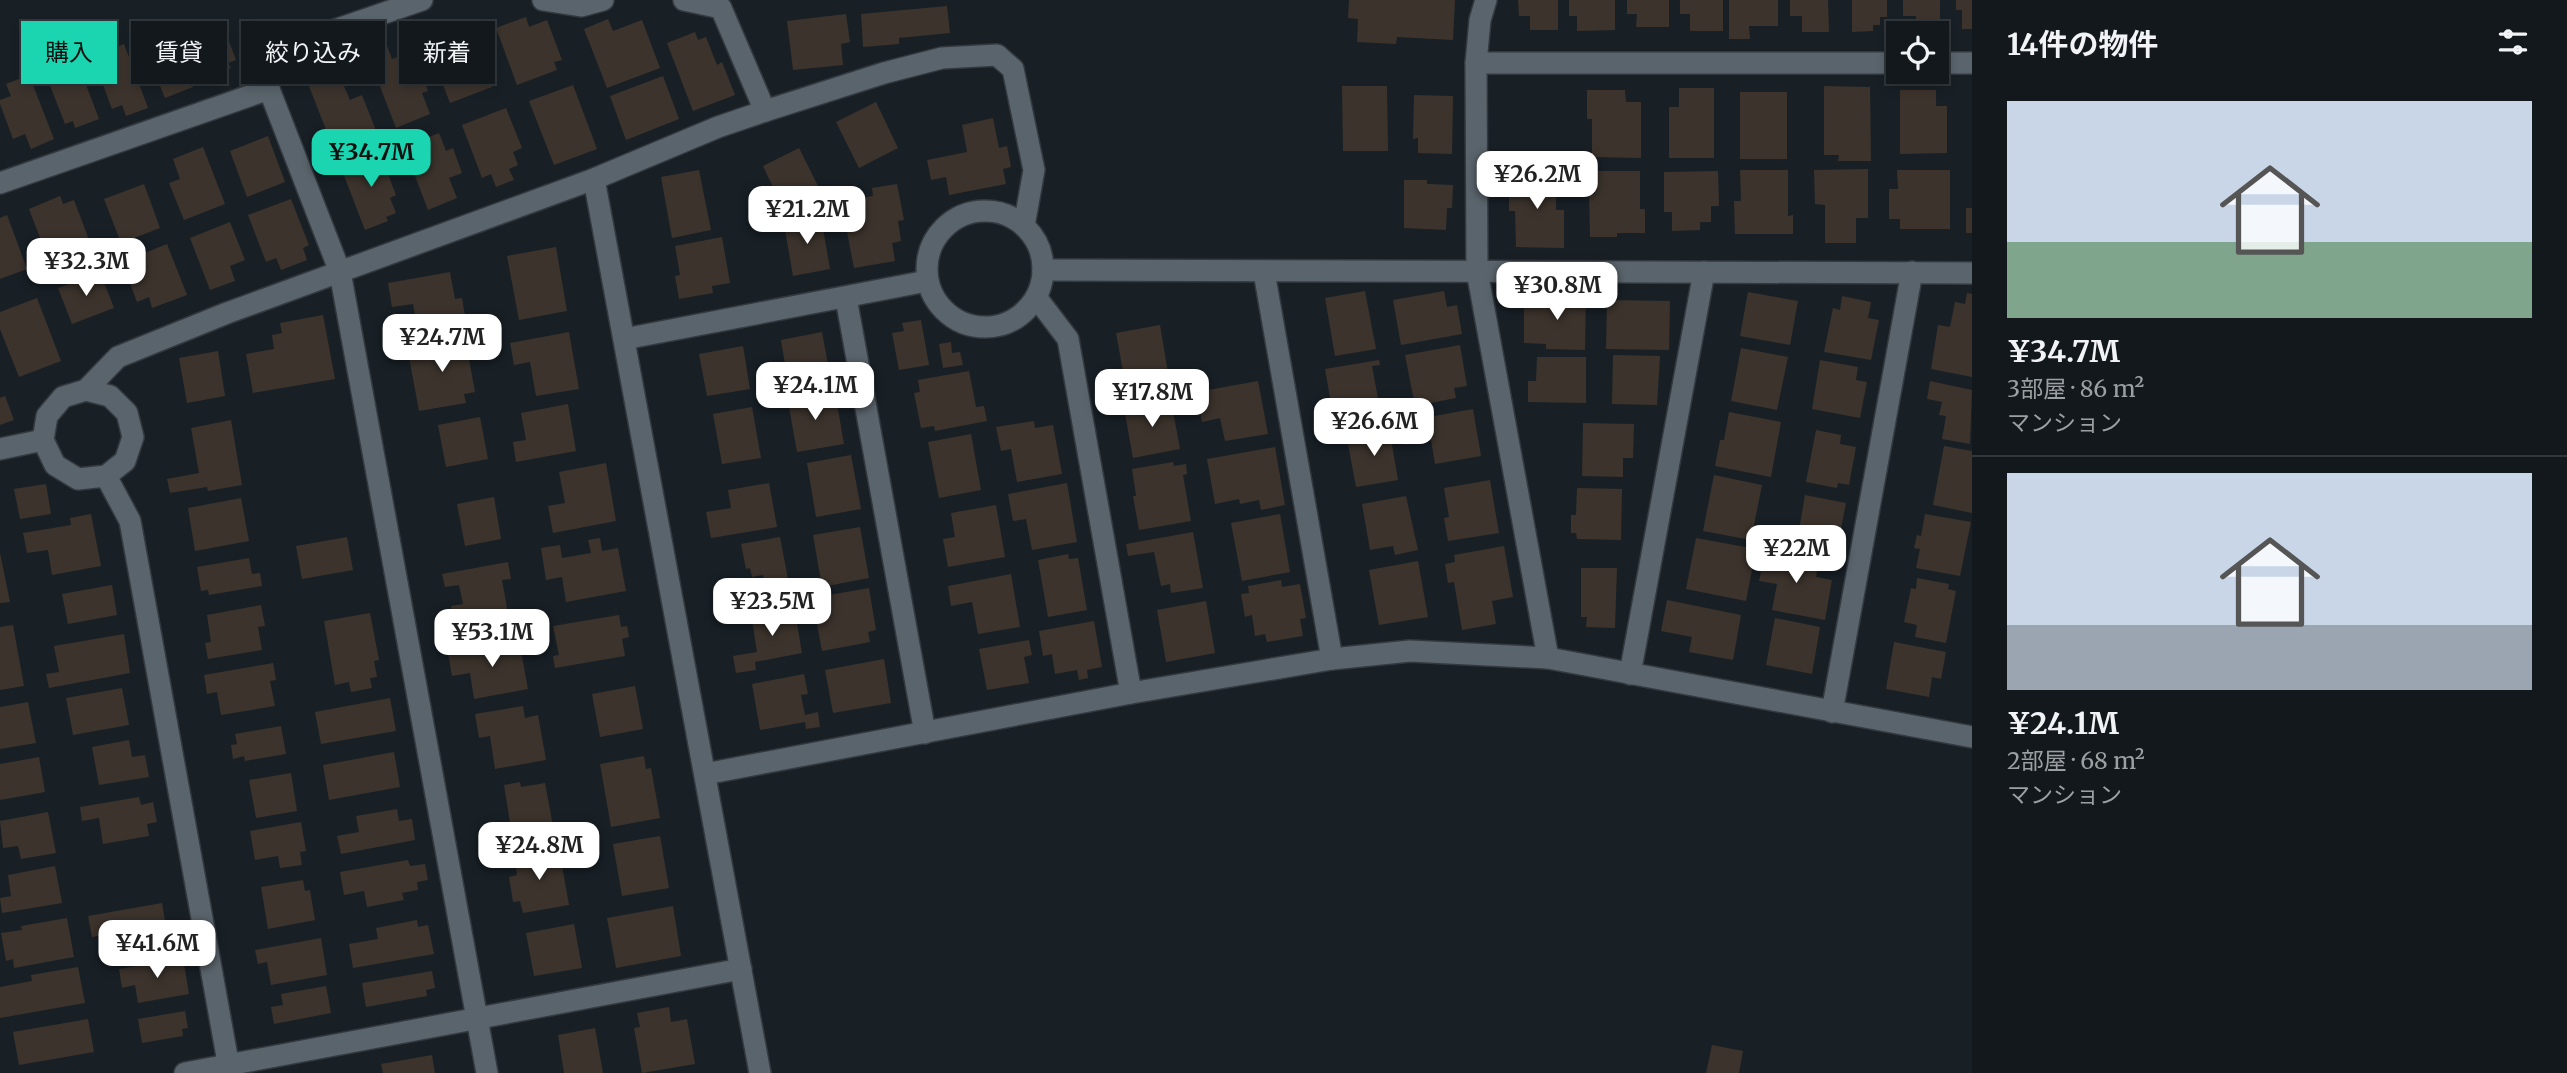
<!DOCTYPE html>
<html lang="ja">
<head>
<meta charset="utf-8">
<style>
  :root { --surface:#12181c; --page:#1f2529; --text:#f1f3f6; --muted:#9ca0a3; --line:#31373b; --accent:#1bd5b1 }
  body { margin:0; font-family:Merriweather,"Noto Sans JP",serif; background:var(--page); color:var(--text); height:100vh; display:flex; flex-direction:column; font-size:26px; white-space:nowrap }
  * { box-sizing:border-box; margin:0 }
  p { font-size:23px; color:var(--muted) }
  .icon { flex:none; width:38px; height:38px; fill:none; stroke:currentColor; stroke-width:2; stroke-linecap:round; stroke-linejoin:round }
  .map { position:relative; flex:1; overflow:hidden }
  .side { display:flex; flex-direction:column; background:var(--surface); width:595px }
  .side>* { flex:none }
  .banner { position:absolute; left:21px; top:21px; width:665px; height:63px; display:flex; gap:14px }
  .buttons { position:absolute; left:1886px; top:21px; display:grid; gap:14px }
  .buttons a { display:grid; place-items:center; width:63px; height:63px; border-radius:0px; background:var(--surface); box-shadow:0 4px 10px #0003,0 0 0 2px var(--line); font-size:35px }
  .price { position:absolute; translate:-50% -60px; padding:0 16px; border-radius:14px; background:#fff; color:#222; font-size:23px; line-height:46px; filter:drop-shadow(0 2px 4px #0008) }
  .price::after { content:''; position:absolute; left:50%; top:42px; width:21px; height:16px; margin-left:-10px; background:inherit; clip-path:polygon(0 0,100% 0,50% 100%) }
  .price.on { background:var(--accent); color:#111 }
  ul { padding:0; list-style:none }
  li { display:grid; align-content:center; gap:14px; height:371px; padding:0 35px }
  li+li { border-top:2px solid var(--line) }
  li span { display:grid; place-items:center; height:217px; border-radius:0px; color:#555 }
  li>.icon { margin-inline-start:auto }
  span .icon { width:126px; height:126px; fill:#fffc; stroke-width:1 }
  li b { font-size:30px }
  h2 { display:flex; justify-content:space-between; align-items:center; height:84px; padding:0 35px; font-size:30px }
  .tag { padding:0 24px; border-radius:0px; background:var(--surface); box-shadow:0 4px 10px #0003,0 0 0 2px var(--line); font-size:24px; line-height:63px }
  .tag.on { background:var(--accent); color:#111 }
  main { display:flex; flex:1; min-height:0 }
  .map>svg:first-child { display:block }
  .building { fill:#3c332c }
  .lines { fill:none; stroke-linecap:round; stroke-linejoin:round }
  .minor-casing { stroke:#34393f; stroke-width:24 }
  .minor { stroke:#5a646c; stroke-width:21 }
</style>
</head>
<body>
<main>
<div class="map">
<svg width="1972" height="1073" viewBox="0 0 1972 1073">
  <rect width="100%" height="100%" fill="#182026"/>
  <!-- building -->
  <g class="building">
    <polygon points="1349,0 1455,0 1453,40 1397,37 1396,44 1357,42 1358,19 1348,18"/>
    <polygon points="1518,0 1558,0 1558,30 1530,30 1530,16 1519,16"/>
    <polygon points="1569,0 1615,0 1615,30 1577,31 1577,16 1569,16"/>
    <polygon points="1627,0 1669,0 1669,27 1636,27 1637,14 1627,14"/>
    <polygon points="1680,0 1723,0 1723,31 1690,31 1690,14 1680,14"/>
    <polygon points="1729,0 1778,0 1778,26 1749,26 1750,39 1729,39"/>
    <polygon points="1790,0 1828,0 1829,32 1802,32 1802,16 1790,16"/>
    <polygon points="1852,0 1887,0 1887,17 1880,17 1880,25 1873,25 1873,31 1852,32"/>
    <polygon points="1903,0 1940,0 1940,32 1916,32 1916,16 1903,16"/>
    <polygon points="1956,0 1972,0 1972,29 1962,29 1962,10 1956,10"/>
    <polygon points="947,6 950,33 899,38 899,44 863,47 861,14"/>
    <polygon points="846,14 850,42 841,44 843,65 793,70 787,21"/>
    <polygon points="526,17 529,27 547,20 562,60 554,62 557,70 517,85 496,28"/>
    <polygon points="467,19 492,87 450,103 423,32 445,23 451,39 462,35 456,23"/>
    <polygon points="608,19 613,31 642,20 660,68 607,88 584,29"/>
    <polygon points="221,20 236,60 228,63 231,68 209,77 192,31"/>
    <polygon points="170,28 193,87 165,98 157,79 152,81 137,41"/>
    <polygon points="695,32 698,40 706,37 717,65 722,62 735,95 693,111 667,43"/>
    <polygon points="386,43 392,59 413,52 428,91 422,93 430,114 396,128 366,50"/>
    <polygon points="124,44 148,108 126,116 122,105 112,109 97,69 109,64 105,52"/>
    <polygon points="76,58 99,119 75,128 73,121 65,124 44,70"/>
    <polygon points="337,70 350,100 362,95 377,133 334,150 307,81"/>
    <polygon points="29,75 54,139 31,149 25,134 13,139 0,104 0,100 11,96 6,84"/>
    <polygon points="663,76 679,119 626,140 610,96"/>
    <polygon points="573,85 597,149 554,165 529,101"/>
    <polygon points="1342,86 1387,86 1388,151 1343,151"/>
    <polygon points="1824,86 1870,87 1871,161 1838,161 1839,155 1824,155"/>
    <polygon points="1679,88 1714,88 1714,158 1669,158 1669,107 1679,107"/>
    <polygon points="1587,90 1625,90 1626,102 1641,102 1641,158 1592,157 1592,119 1587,119"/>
    <polygon points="1900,90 1936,90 1936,106 1947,106 1947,153 1900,154"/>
    <rect x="1740" y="92" width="47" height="67"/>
    <polygon points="1414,95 1453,96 1452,154 1418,153 1418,138 1413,139"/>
    <polygon points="876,102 898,148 859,168 836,122"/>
    <polygon points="506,108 522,148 513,152 518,165 509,169 514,180 496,187 491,174 482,178 462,125"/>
    <polygon points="993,118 999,148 1007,146 1011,167 1003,169 1006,184 949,195 946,177 931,180 927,160 967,152 962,125"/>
    <polygon points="439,133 446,151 453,148 462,173 449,178 457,198 428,210 404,147"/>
    <polygon points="268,136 285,182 247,197 230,151"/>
    <polygon points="203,147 225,204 184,220 169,183 180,179 173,159"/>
    <polygon points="799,148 819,188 782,206 763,166"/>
    <polygon points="385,151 391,167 386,169 396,195 390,198 396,213 386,217 388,221 365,230 341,168"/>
    <polygon points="1868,169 1868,218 1856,218 1856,243 1825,243 1825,205 1815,204 1814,170"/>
    <polygon points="699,170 711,230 672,238 661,177"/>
    <polygon points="1740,170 1788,170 1788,216 1793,215 1793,234 1735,234 1734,201 1741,201"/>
    <polygon points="1897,170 1950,170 1950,229 1900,229 1900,219 1889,219 1889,189 1898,189"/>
    <polygon points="1556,171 1556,210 1564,210 1564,248 1516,247 1515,211 1509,211 1509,196 1514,196 1515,172"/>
    <polygon points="1595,171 1640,171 1640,209 1645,209 1645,233 1617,233 1617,237 1590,237 1589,194 1595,194"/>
    <polygon points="1718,171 1719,206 1711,206 1711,222 1700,222 1700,230 1672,231 1672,212 1664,212 1664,172"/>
    <polygon points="1404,180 1427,180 1427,184 1453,185 1452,208 1447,208 1446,230 1404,228"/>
    <polygon points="144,184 160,228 121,243 104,199"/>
    <polygon points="897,184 904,220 898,221 901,241 892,243 895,261 854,268 841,201 873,196 872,188"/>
    <polygon points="60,196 63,204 74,200 91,245 49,261 29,209"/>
    <polygon points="291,199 309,245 303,248 307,260 281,270 276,258 266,262 248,215"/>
    <rect x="1966" y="208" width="6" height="25"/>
    <polygon points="7,215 27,269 0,279 0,218"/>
    <polygon points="821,217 830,269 793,276 784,224"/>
    <polygon points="230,222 245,260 230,266 235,281 210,290 190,238"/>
    <polygon points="722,237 730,283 712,286 713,293 679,299 675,276 680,275 675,246"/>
    <polygon points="167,244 187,295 152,308 149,297 137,302 122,262"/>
    <polygon points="556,247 567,311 519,320 507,256"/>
    <polygon points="100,272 114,308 72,324 58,288"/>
    <polygon points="450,272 455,299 462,298 465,316 455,318 457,326 418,332 413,304 392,307 388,283"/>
    <polygon points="1365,291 1376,349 1335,356 1325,298"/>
    <polygon points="1444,291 1447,307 1457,305 1462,334 1401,345 1393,300"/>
    <polygon points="1748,292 1798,301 1790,345 1740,336"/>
    <polygon points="1967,293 1972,294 1972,377 1931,369 1938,325 1950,327 1955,302 1965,304"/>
    <polygon points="1534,294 1586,295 1585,350 1546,349 1546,344 1524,343 1524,307 1534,306"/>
    <polygon points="1842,296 1871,302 1868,318 1879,320 1871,360 1824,352 1833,308 1840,310"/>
    <polygon points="37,298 61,361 19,377 0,329 0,312"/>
    <polygon points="1607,300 1670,301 1669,350 1606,349"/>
    <polygon points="323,315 335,379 253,393 246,354 274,349 272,335 282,333 280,323"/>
    <polygon points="921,320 929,365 899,370 892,333 904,331 902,323"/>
    <polygon points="1160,325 1170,385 1127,393 1116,333"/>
    <polygon points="569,332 579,389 536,396 530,362 514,365 510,343"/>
    <polygon points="822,332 829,370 815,372 817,384 789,389 781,340"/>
    <polygon points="465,337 475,392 464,394 466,403 419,411 409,357 420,355 419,345"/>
    <polygon points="951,342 952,353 960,352 963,365 943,368 939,344"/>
    <polygon points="1460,345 1467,386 1454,388 1456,398 1415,406 1405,355"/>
    <polygon points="743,346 750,389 707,396 699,354"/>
    <polygon points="1741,348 1788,357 1777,410 1731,401"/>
    <polygon points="218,351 225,396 187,403 179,358"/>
    <polygon points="1613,355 1660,356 1657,405 1612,404"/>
    <polygon points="1537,357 1586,357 1586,403 1528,402 1528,381 1536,381"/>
    <polygon points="1379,360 1380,365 1372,366 1381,415 1338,423 1336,409 1332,409 1325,369"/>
    <polygon points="1820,360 1858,367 1856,380 1867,382 1860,418 1812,409"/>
    <polygon points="969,371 976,407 984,406 987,421 935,431 934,426 921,428 914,393 920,392 918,380"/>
    <polygon points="1258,381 1268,434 1225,441 1220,418 1202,422 1197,392"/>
    <polygon points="1930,381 1972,390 1970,444 1942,439 1946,416 1939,415 1942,402 1927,399"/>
    <polygon points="815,391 817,401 836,398 844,444 797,452 787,396"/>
    <polygon points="5,396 14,420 0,425 0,398"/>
    <polygon points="1171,400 1180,449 1133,458 1124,408"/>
    <polygon points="568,404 576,451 516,462 513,442 526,440 521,413"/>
    <polygon points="752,407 761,458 722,464 713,414"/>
    <polygon points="1473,409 1481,456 1435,464 1431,440 1405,445 1401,422"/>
    <polygon points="1729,412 1781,422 1771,477 1715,466 1720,440 1724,440"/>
    <polygon points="480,417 488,459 446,467 438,425"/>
    <polygon points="231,420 242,485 208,491 207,487 170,493 167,479 199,473 191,428"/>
    <polygon points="1034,421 1035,428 1053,425 1062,474 1017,482 1011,449 1001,451 996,427"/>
    <polygon points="1583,423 1634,424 1633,458 1623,458 1623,477 1582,476"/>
    <polygon points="1389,427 1398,480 1356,487 1348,444 1363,441 1361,432"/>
    <polygon points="1816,430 1841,435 1840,444 1856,447 1849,485 1838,483 1837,488 1806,482"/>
    <polygon points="971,434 981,490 939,498 928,442"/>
    <polygon points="1944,446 1972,451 1972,513 1933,505"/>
    <polygon points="1275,447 1285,505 1261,510 1259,500 1240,504 1239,499 1215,504 1207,459"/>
    <polygon points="851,455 861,509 816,517 807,463"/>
    <polygon points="1173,462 1174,466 1186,464 1187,474 1183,475 1191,521 1139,530 1133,496 1136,496 1132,469"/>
    <polygon points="606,463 616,521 553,533 548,506 565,503 559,472"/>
    <polygon points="1714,475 1762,485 1751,540 1703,531"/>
    <polygon points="1490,480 1499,533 1448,541 1444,518 1449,517 1444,488"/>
    <polygon points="769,483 777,527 711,538 706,512 731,508 728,490"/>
    <polygon points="1067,483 1077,542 1032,550 1026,519 1013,521 1008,494"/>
    <polygon points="46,484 51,514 20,519 14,489"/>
    <polygon points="1577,488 1622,489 1621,540 1577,539 1576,533 1571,533 1571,515 1576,515"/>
    <polygon points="1805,495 1846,503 1836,554 1784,544 1788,528 1799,530"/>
    <polygon points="1406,496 1418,550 1395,555 1393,546 1370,550 1362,504"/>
    <polygon points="494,497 501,539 465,546 457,504"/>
    <polygon points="241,498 249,541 195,551 188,508"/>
    <polygon points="996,505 1005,557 948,567 943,539 955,537 951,513"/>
    <polygon points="91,514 101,566 52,575 48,550 27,553 23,533 71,525 70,518"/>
    <polygon points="1280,514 1290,572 1242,581 1231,523"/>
    <polygon points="1925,514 1971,522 1960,576 1916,568 1920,549 1914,548 1917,535 1921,536"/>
    <polygon points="860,527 869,578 822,587 813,535"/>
    <polygon points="1193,532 1203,588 1171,593 1170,584 1161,586 1154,552 1128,556 1126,544"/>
    <polygon points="347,537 353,570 302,579 296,546"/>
    <polygon points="780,537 788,579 764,583 763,575 752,577 750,568 746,569 741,544"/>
    <polygon points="600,538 602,551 618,548 626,591 566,602 562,577 546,580 541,548 560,545 562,558 591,553 588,540"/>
    <polygon points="1696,538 1756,549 1746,601 1686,589"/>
    <polygon points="1504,546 1513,597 1492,601 1496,624 1462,630 1454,582 1448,583 1445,564 1455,562 1454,555"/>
    <polygon points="1765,551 1819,561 1816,577 1832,580 1825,620 1772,610 1777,584 1759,581"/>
    <polygon points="0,553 10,602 0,603"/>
    <polygon points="1068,554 1069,559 1078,558 1087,610 1048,617 1038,560"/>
    <polygon points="249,558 252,574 260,573 262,586 209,595 208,590 201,591 197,567"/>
    <polygon points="1418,561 1428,617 1379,625 1369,570"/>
    <polygon points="508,562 511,579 502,580 508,613 472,620 473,629 455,632 451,606 463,604 459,585 445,587 442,574"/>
    <polygon points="1581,568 1617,568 1615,628 1586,627 1587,617 1581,617"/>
    <polygon points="1011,574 1020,627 978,634 972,602 951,606 948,586"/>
    <polygon points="1917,578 1949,584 1948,589 1956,591 1946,643 1915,637 1917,625 1904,622 1911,588 1916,589"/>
    <polygon points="1281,580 1282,587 1300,584 1306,618 1300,619 1303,636 1267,642 1265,634 1255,636 1252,615 1245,617 1241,594 1249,593 1248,586"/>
    <polygon points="112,585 117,615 68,624 62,594"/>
    <polygon points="869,588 876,630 868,632 870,642 822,651 812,598"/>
    <polygon points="1667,600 1741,615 1733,660 1689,652 1692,637 1661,631"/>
    <polygon points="1206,601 1215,653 1166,662 1157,610"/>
    <polygon points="261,605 265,626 258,627 262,650 208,659 205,643 211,642 207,615"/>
    <polygon points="794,606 802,653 755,662 756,670 736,673 733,656 757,652 751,614"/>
    <polygon points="370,613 379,660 374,661 377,677 370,678 372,688 351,692 349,682 335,685 324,621"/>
    <polygon points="619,615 621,627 627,626 629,637 622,639 625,656 555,668 553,656 559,655 553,626"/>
    <polygon points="1775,618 1820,627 1812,674 1766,665"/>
    <polygon points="1094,621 1102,667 1087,670 1088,678 1079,680 1077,670 1055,674 1052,654 1043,656 1039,631"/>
    <polygon points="13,625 24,686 0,690 0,627"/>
    <polygon points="124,634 130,673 49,688 46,674 59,672 54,646"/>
    <polygon points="519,640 528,689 474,699 470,673 452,676 448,653"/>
    <polygon points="1029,640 1032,655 1024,657 1029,683 987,690 979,649"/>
    <polygon points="1894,642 1946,652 1941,679 1932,677 1929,697 1886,689"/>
    <polygon points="884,659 891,703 833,713 825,670"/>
    <polygon points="273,663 276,680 270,681 275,706 221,715 217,692 207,694 204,675"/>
    <polygon points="804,674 808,694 801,695 805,715 818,712 820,727 806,729 805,722 760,730 752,684"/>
    <polygon points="635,686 643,729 600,737 592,694"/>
    <polygon points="122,688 129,725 73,735 66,698"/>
    <polygon points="390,698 396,731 321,744 315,712"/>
    <polygon points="28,702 36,743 0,749 0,707"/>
    <polygon points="523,706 525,718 538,715 546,760 495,769 490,736 479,738 475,714"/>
    <polygon points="281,726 286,754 245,761 244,756 233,759 231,745 237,744 235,734"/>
    <polygon points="129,740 132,757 145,755 149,777 99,785 92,747"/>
    <polygon points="394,752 400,787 329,800 323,765"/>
    <polygon points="644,756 646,769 651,768 660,818 611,827 600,764"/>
    <polygon points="39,757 45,792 0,800 0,764"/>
    <polygon points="291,773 297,811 256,818 249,780"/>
    <polygon points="520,782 521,787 545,783 555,837 540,839 539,833 518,837 517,828 511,829 504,785"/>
    <polygon points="139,797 141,805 153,802 157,822 147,824 149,836 103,844 99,818 82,821 80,807"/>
    <polygon points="397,809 399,821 412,819 415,840 341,854 337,836 359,832 356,816"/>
    <polygon points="48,812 56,853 21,859 18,846 3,848 0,821"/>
    <polygon points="301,822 306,851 300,852 302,865 280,868 278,856 255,860 250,831"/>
    <polygon points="660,836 669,888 622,896 613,844"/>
    <polygon points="559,849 569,905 523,913 520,901 513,902 509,877 517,875 514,857"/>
    <polygon points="408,860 410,866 425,864 428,880 417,882 418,890 402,893 404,900 367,907 364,891 344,895 340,872"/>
    <polygon points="55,866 62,903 2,913 0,898 11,896 8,875"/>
    <polygon points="303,880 305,891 310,890 315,920 268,929 261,887"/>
    <polygon points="162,903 169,945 119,953 115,933 92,937 88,916"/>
    <polygon points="673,906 681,956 616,968 607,918"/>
    <polygon points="67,918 74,957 14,968 13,959 6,961 1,933 22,930 21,926"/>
    <polygon points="417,920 418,927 428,925 434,954 353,968 349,944 378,939 376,928"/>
    <polygon points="574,924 582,968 534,976 526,933"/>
    <polygon points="321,938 327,975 271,985 267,962 258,964 255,950"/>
    <polygon points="183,958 189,994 138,1003 135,985 122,988 119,969"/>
    <polygon points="78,967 85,1003 0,1018 0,987 32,981 31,975"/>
    <polygon points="432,971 435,988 426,990 427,996 366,1007 362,983"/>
    <polygon points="326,986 331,1013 274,1024 271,1007 283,1005 281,994"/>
    <polygon points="669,1007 671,1022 687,1019 695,1064 642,1073 634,1028 640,1027 637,1013"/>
    <polygon points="185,1011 188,1028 182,1029 183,1036 142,1043 138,1019"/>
    <polygon points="88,1019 94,1052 19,1065 13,1032"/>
    <polygon points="595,1028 603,1073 564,1073 558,1035"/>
    <polygon points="1712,1045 1743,1051 1739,1073 1706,1073"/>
    <polygon points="432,1055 435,1073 383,1073 381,1064"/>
  </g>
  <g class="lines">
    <defs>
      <g id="minor">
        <polyline points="543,0 581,6 603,0"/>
        <polyline points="684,0 721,8 765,111"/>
        <polyline points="1486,0 1480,20 1476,63 1477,271 1548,658"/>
        <polyline points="1476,63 1899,63"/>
        <polyline points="1937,63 1972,63"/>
        <polyline points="269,89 268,53 422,0"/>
        <polyline points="594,179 760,1073"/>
        <polyline points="0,183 269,89 340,272 487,1073"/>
        <circle cx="985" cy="269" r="58"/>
        <polyline points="1043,270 1972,273"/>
        <polyline points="1264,272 1332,659"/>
        <polyline points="1036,297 1068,339 1131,693"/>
        <polyline points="846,298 925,733"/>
        <polyline points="624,339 927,281"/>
        <polyline points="86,390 110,396 127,413 133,437 125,461 106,476 78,479 55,465 43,440 47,416 63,397 86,390 118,357 227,313 594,179 718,127 765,111 884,73 942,58 997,55 1013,69 1034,170 1024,226"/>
        <polyline points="0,449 43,440"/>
        <polyline points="106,476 130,521 230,1073"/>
        <polyline points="1630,674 1704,272"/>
        <polyline points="1832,712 1912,272"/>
        <polyline points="705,774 1131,693 1332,659 1410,651 1548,658 1972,737"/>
        <polyline points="185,1073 741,969"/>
      </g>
    </defs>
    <!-- minor casing -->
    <use href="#minor" class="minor-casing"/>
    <!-- minor -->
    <use href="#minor" class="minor"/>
  </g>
</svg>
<div class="buttons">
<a><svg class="icon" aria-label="locate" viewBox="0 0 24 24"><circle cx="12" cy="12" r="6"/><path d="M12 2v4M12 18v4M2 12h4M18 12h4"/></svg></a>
</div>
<b class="price on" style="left:371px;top:189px">¥34.7M</b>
<b class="price" style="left:1537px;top:211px">¥26.2M</b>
<b class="price" style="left:807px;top:246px">¥21.2M</b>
<b class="price" style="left:86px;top:298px">¥32.3M</b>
<b class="price" style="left:1557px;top:322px">¥30.8M</b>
<b class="price" style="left:442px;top:374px">¥24.7M</b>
<b class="price" style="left:815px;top:422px">¥24.1M</b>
<b class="price" style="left:1152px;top:429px">¥17.8M</b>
<b class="price" style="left:1374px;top:458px">¥26.6M</b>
<b class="price" style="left:1796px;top:585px">¥22M</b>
<b class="price" style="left:772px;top:638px">¥23.5M</b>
<b class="price" style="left:492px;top:669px">¥53.1M</b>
<b class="price" style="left:539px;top:882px">¥24.8M</b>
<b class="price" style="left:157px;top:980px">¥41.6M</b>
<div class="banner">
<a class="tag on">購入</a>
<a class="tag">賃貸</a>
<a class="tag">絞り込み</a>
<a class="tag">新着</a>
</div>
</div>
<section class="side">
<h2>14件の物件<svg class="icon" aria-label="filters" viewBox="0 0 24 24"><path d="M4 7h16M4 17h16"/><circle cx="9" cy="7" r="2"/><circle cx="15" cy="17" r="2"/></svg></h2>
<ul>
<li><span style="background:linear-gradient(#c9d6e8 65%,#7fa58c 0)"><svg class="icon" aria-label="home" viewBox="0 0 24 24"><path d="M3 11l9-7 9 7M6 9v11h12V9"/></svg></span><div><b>¥34.7M</b><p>3部屋 · 86 m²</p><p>マンション</p></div></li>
<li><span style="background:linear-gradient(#c9d6e8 70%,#9aa5b1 0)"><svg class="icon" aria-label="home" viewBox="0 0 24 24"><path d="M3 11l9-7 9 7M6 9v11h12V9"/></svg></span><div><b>¥24.1M</b><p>2部屋 · 68 m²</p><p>マンション</p></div></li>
</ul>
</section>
</main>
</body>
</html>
